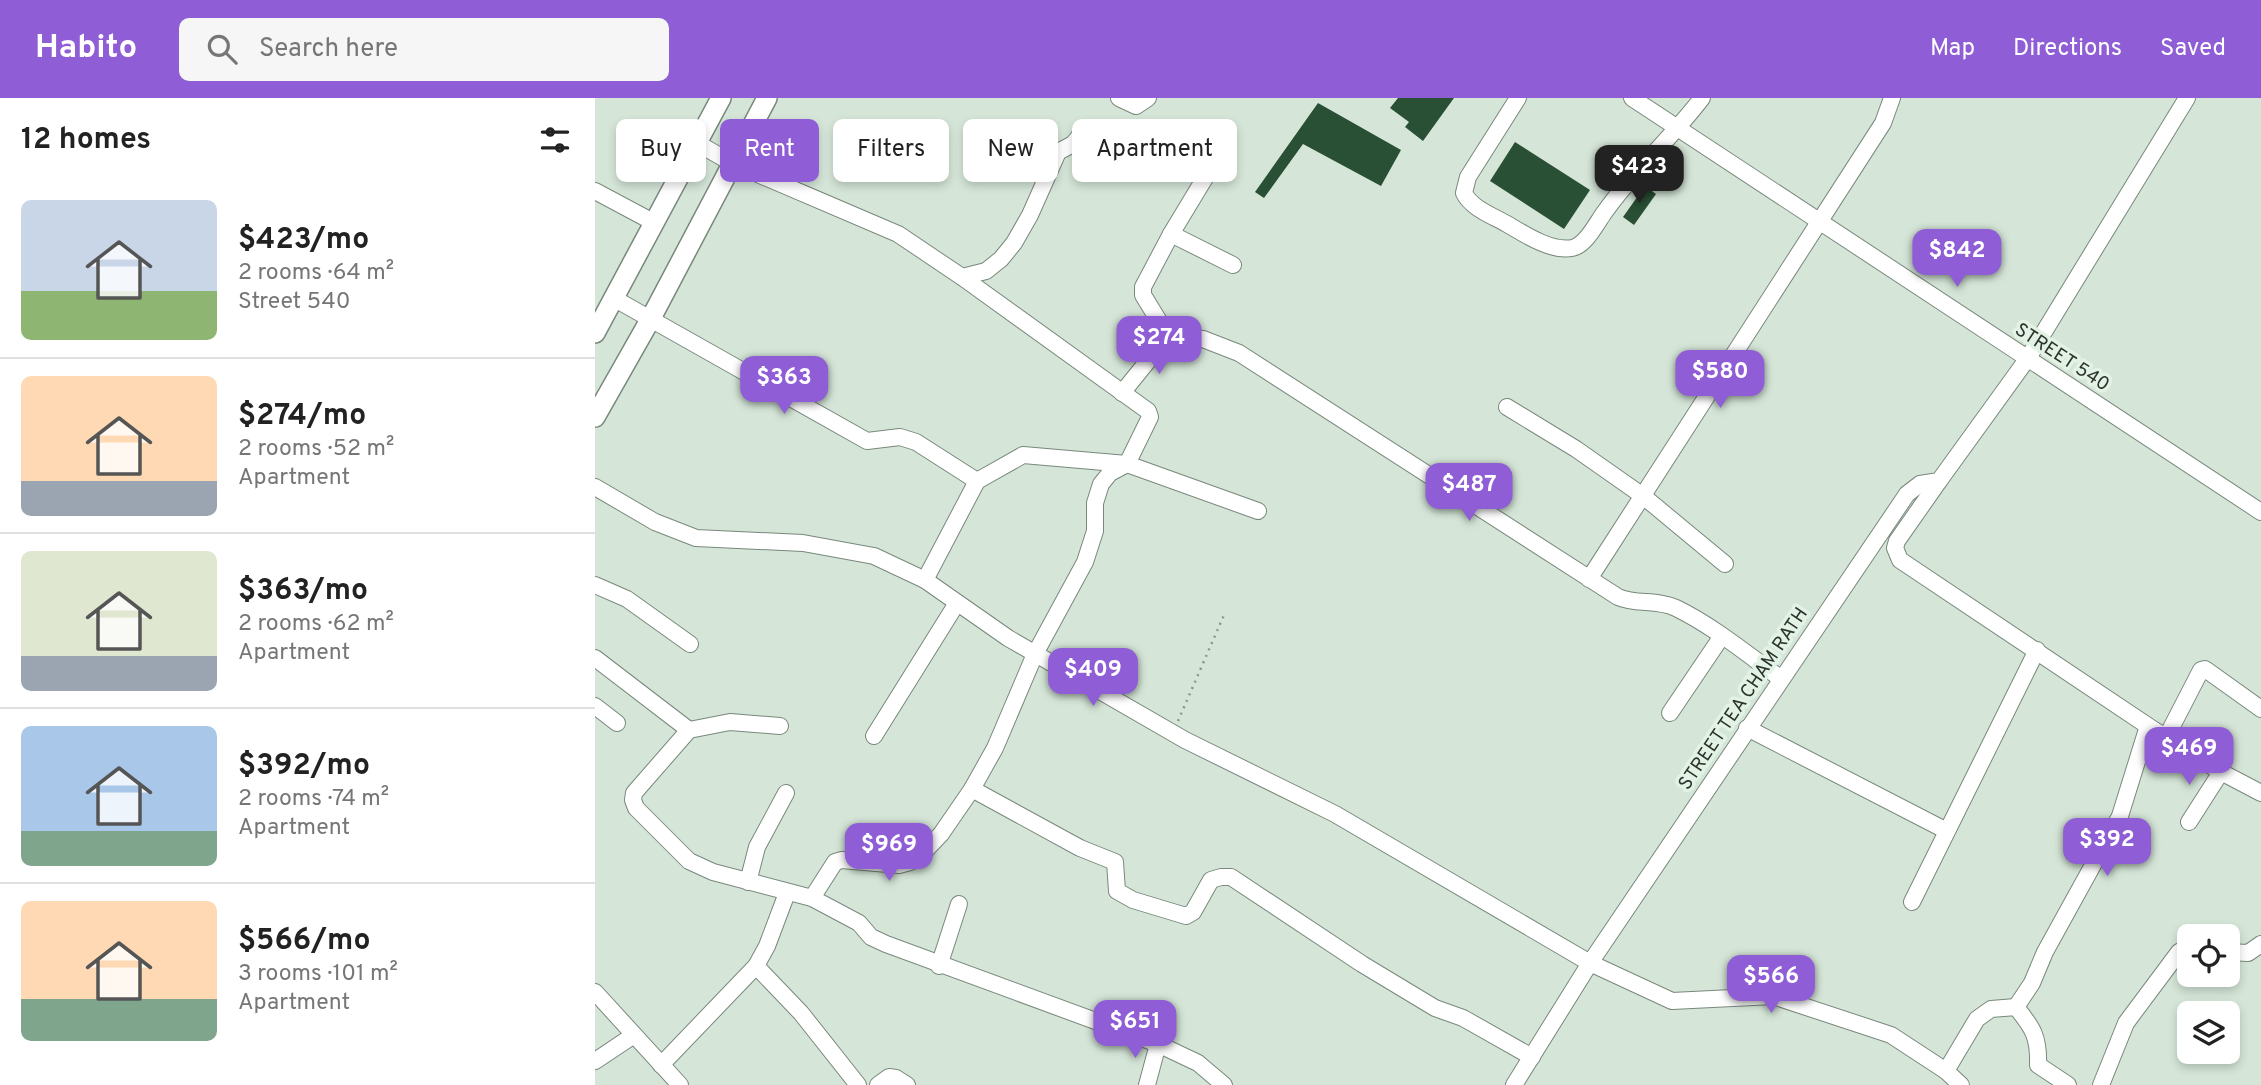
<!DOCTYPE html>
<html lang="en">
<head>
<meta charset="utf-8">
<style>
  :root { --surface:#fff; --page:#f6f6f6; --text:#222; --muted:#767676; --line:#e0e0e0; --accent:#8f5dd6 }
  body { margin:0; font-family:Overpass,sans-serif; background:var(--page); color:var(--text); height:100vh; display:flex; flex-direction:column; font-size:26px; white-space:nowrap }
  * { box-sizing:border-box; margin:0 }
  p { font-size:23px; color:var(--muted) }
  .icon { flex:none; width:38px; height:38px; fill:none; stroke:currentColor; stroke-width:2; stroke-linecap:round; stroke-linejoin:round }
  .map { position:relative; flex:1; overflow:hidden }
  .sheet { display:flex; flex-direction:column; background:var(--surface); width:595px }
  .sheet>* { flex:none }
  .hud { position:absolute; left:21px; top:21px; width:665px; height:63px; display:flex; gap:14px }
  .controls { position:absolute; left:1582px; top:826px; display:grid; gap:14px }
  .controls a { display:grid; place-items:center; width:63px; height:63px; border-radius:10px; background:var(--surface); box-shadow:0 4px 10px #0003; font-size:35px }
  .price { position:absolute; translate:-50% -60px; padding:0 16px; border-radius:14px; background:var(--accent); color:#fff; font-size:23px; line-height:46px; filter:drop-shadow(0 2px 4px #0008) }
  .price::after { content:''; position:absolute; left:50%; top:42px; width:21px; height:16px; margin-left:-10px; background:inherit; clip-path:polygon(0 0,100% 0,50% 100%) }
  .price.current { background:#222; color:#fff }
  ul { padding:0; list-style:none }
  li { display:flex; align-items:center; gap:21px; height:175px; padding:0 21px }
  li+li { border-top:2px solid var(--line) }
  li span { display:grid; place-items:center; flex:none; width:196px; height:140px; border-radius:10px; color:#555 }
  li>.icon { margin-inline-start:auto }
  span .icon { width:84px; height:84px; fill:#fffc; stroke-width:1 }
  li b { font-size:30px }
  h2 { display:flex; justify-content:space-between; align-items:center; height:84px; padding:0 21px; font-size:30px }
  .pill { padding:0 24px; border-radius:10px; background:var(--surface); box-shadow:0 4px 10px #0003; font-size:24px; line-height:63px }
  .pill.current { background:var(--accent); color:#fff }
  header { display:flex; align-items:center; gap:42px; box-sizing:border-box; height:98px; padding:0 35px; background:var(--accent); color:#fff }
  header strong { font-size:33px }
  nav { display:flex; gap:38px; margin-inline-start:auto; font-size:24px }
  .search { width:490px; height:63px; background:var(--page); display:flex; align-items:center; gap:18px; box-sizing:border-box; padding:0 24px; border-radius:10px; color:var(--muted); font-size:26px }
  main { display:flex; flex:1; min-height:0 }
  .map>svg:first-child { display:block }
  .building { fill:#294f34 }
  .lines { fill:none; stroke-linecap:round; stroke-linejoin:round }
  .minor-casing { stroke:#78887c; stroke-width:18 }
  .major-casing { stroke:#78887c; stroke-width:22 }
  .path { stroke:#8b978d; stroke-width:2.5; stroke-dasharray:2 5; stroke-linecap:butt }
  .minor { stroke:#fff; stroke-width:16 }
  .major { stroke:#fff; stroke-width:19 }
  .labels { text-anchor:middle; stroke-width:7; stroke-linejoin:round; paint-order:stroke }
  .street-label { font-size:19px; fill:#2c332d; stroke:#e2f3e5 }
</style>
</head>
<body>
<header>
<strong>Habito</strong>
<div class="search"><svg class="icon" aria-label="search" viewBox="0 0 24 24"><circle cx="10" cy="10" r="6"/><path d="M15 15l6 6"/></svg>Search here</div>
<nav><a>Map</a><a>Directions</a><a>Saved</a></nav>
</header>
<main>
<section class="sheet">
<h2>12 homes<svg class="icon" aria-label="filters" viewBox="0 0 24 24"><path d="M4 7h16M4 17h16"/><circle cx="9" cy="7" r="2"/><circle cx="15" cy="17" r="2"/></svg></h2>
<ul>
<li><span style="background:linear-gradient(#c9d6e8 65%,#8fb573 0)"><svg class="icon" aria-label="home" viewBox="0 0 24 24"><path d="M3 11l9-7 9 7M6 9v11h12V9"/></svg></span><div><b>$423/mo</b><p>2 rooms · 64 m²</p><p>Street 540</p></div></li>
<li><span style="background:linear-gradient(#ffd9b3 75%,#9aa5b1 0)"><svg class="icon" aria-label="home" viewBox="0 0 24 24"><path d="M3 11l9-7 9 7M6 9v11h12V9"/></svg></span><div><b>$274/mo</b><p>2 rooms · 52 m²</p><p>Apartment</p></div></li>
<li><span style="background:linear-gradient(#dfe7d0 75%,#9aa5b1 0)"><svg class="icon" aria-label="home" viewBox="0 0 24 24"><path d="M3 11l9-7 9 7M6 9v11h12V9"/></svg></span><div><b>$363/mo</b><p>2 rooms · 62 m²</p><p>Apartment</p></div></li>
<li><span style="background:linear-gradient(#a9c7e8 75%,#7fa58c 0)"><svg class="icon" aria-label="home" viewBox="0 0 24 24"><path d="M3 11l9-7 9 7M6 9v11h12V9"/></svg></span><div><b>$392/mo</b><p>2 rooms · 74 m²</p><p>Apartment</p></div></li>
<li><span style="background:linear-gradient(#ffd9b3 70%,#7fa58c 0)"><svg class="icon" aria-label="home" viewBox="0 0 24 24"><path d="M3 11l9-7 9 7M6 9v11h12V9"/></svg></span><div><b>$566/mo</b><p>3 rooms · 101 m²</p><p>Apartment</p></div></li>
</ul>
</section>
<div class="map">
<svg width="1666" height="987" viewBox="0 0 1666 987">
  <rect width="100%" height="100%" fill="#d5e6d8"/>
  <!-- building -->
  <g class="building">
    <polygon points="803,0 859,0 828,43 810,29 814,24 795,10"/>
    <polygon points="723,5 806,52 786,88 708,46 669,100 660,94"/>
    <polygon points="920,44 995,92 969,131 895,83"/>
    <polygon points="1050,88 1061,96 1039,127 1028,119"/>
  </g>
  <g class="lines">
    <defs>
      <g id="minor">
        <polyline points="524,0 541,8 553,0"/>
        <path d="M923 0 873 79 869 95C876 110 898 118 912 126 929 136 956 154 977 150 991 147 1001 126 1009 115 1038 73 1076 41 1107 0"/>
        <polyline points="1037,0 1666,414"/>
        <polyline points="102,45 137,65 303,136 367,179 553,313 555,319 532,366 515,375 506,386 500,405 500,433 490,464 440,556 400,650 377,691 346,736 324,759 315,764 304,767 247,762 240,764 217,800"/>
        <polyline points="0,93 60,125"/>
        <polyline points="576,136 638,167"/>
        <polyline points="367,179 391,173 406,161 419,145 435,117 463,54 478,46 490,31"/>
        <polyline points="20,201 272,343 305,339 321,344 382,383"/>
        <path d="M573 238 608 241 644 255 1023 499C1041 507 1062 501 1081 510 1118 528 1152 556 1185 580"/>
        <polyline points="573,238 548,197 548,189 576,136 625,55"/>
        <polyline points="527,295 573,238"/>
        <polyline points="912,309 981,351 1048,398 1130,466"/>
        <polyline points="1344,383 1302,443 1300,450 1305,462 1553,628 1626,674 1666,695"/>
        <polyline points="0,389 60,424 101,440 208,445 279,458 330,482 413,540 590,642 740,716 995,865 1077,903 1178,898 1296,937 1351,973 1366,987"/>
        <polyline points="994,481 1288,25 1297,0"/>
        <polyline points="330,482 382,383 428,357 532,366 663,413"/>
        <polyline points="0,487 32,501 95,546"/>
        <polyline points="0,560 94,632"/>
        <polyline points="0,608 22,625"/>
        <polyline points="1075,615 1127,538"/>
        <polyline points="185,628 135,624 94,632 39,695 38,702 41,710 94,763 118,774 217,800 264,825 276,839 291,846 563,946 603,965 629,987"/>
        <polyline points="1152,630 1350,732"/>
        <polyline points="279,638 362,505"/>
        <polyline points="1572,638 1606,572 1610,571 1666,611"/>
        <polyline points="377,691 485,750 520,764 522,793 538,802 591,818 598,814 616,782 626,779 636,779 767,866 840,910 868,920 937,959"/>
        <polyline points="1594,724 1626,674"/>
        <polyline points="153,784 162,749 191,695"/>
        <polyline points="1317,804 1442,552"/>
        <polyline points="1633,854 1653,855 1666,846"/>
        <polyline points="161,868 206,915 263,987"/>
        <polyline points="344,868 364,806"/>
        <polyline points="0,894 85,987"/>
        <polyline points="1421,909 1437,885 1450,854 1525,718 1553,628"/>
        <polyline points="0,963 39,937"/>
        <polyline points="66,967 161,868 172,848 192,795"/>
        <path d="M1351 973 1382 921 1396 911 1421 909C1438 930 1444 939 1443 967L1473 987"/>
        <polyline points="283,987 294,979 301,980 312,987"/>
        <polyline points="552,987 563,946"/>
        <polyline points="919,987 995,865 1312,396 1325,386 1344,383 1433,260 1592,0"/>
        <polyline points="1506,987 1531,925 1584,854 1594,848"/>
      </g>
      <g id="major">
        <polyline points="0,235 126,0"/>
        <polyline points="0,319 55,222 172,0"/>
      </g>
    </defs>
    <!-- minor casing -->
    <use href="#minor" class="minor-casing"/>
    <!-- major casing -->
    <use href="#major" class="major-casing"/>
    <!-- path -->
    <polyline class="path" points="583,623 629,517"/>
    <!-- minor -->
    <use href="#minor" class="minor"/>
    <!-- major -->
    <use href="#major" class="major"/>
  </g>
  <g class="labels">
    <!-- street labels -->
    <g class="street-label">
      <text transform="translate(1468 258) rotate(33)" y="7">STREET 540</text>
      <text transform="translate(1147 600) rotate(-56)" y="7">STREET TEA CHAM RATH</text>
    </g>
  </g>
</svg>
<div class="controls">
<a><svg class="icon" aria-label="locate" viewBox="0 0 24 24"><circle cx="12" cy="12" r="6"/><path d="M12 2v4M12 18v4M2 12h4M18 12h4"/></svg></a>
<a><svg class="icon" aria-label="layers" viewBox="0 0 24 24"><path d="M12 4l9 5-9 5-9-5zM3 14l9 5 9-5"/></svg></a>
</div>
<b class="price current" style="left:1044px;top:107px">$423</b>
<b class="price" style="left:1362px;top:191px">$842</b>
<b class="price" style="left:564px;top:278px">$274</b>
<b class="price" style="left:1125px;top:312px">$580</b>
<b class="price" style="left:189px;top:318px">$363</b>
<b class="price" style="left:874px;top:425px">$487</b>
<b class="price" style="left:498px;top:610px">$409</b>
<b class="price" style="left:1594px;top:689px">$469</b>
<b class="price" style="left:1512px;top:780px">$392</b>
<b class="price" style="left:294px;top:785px">$969</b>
<b class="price" style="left:1176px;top:917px">$566</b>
<b class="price" style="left:540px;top:962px">$651</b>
<div class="hud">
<a class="pill">Buy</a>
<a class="pill current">Rent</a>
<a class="pill">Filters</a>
<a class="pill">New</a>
<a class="pill">Apartment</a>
</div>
</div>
</main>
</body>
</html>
